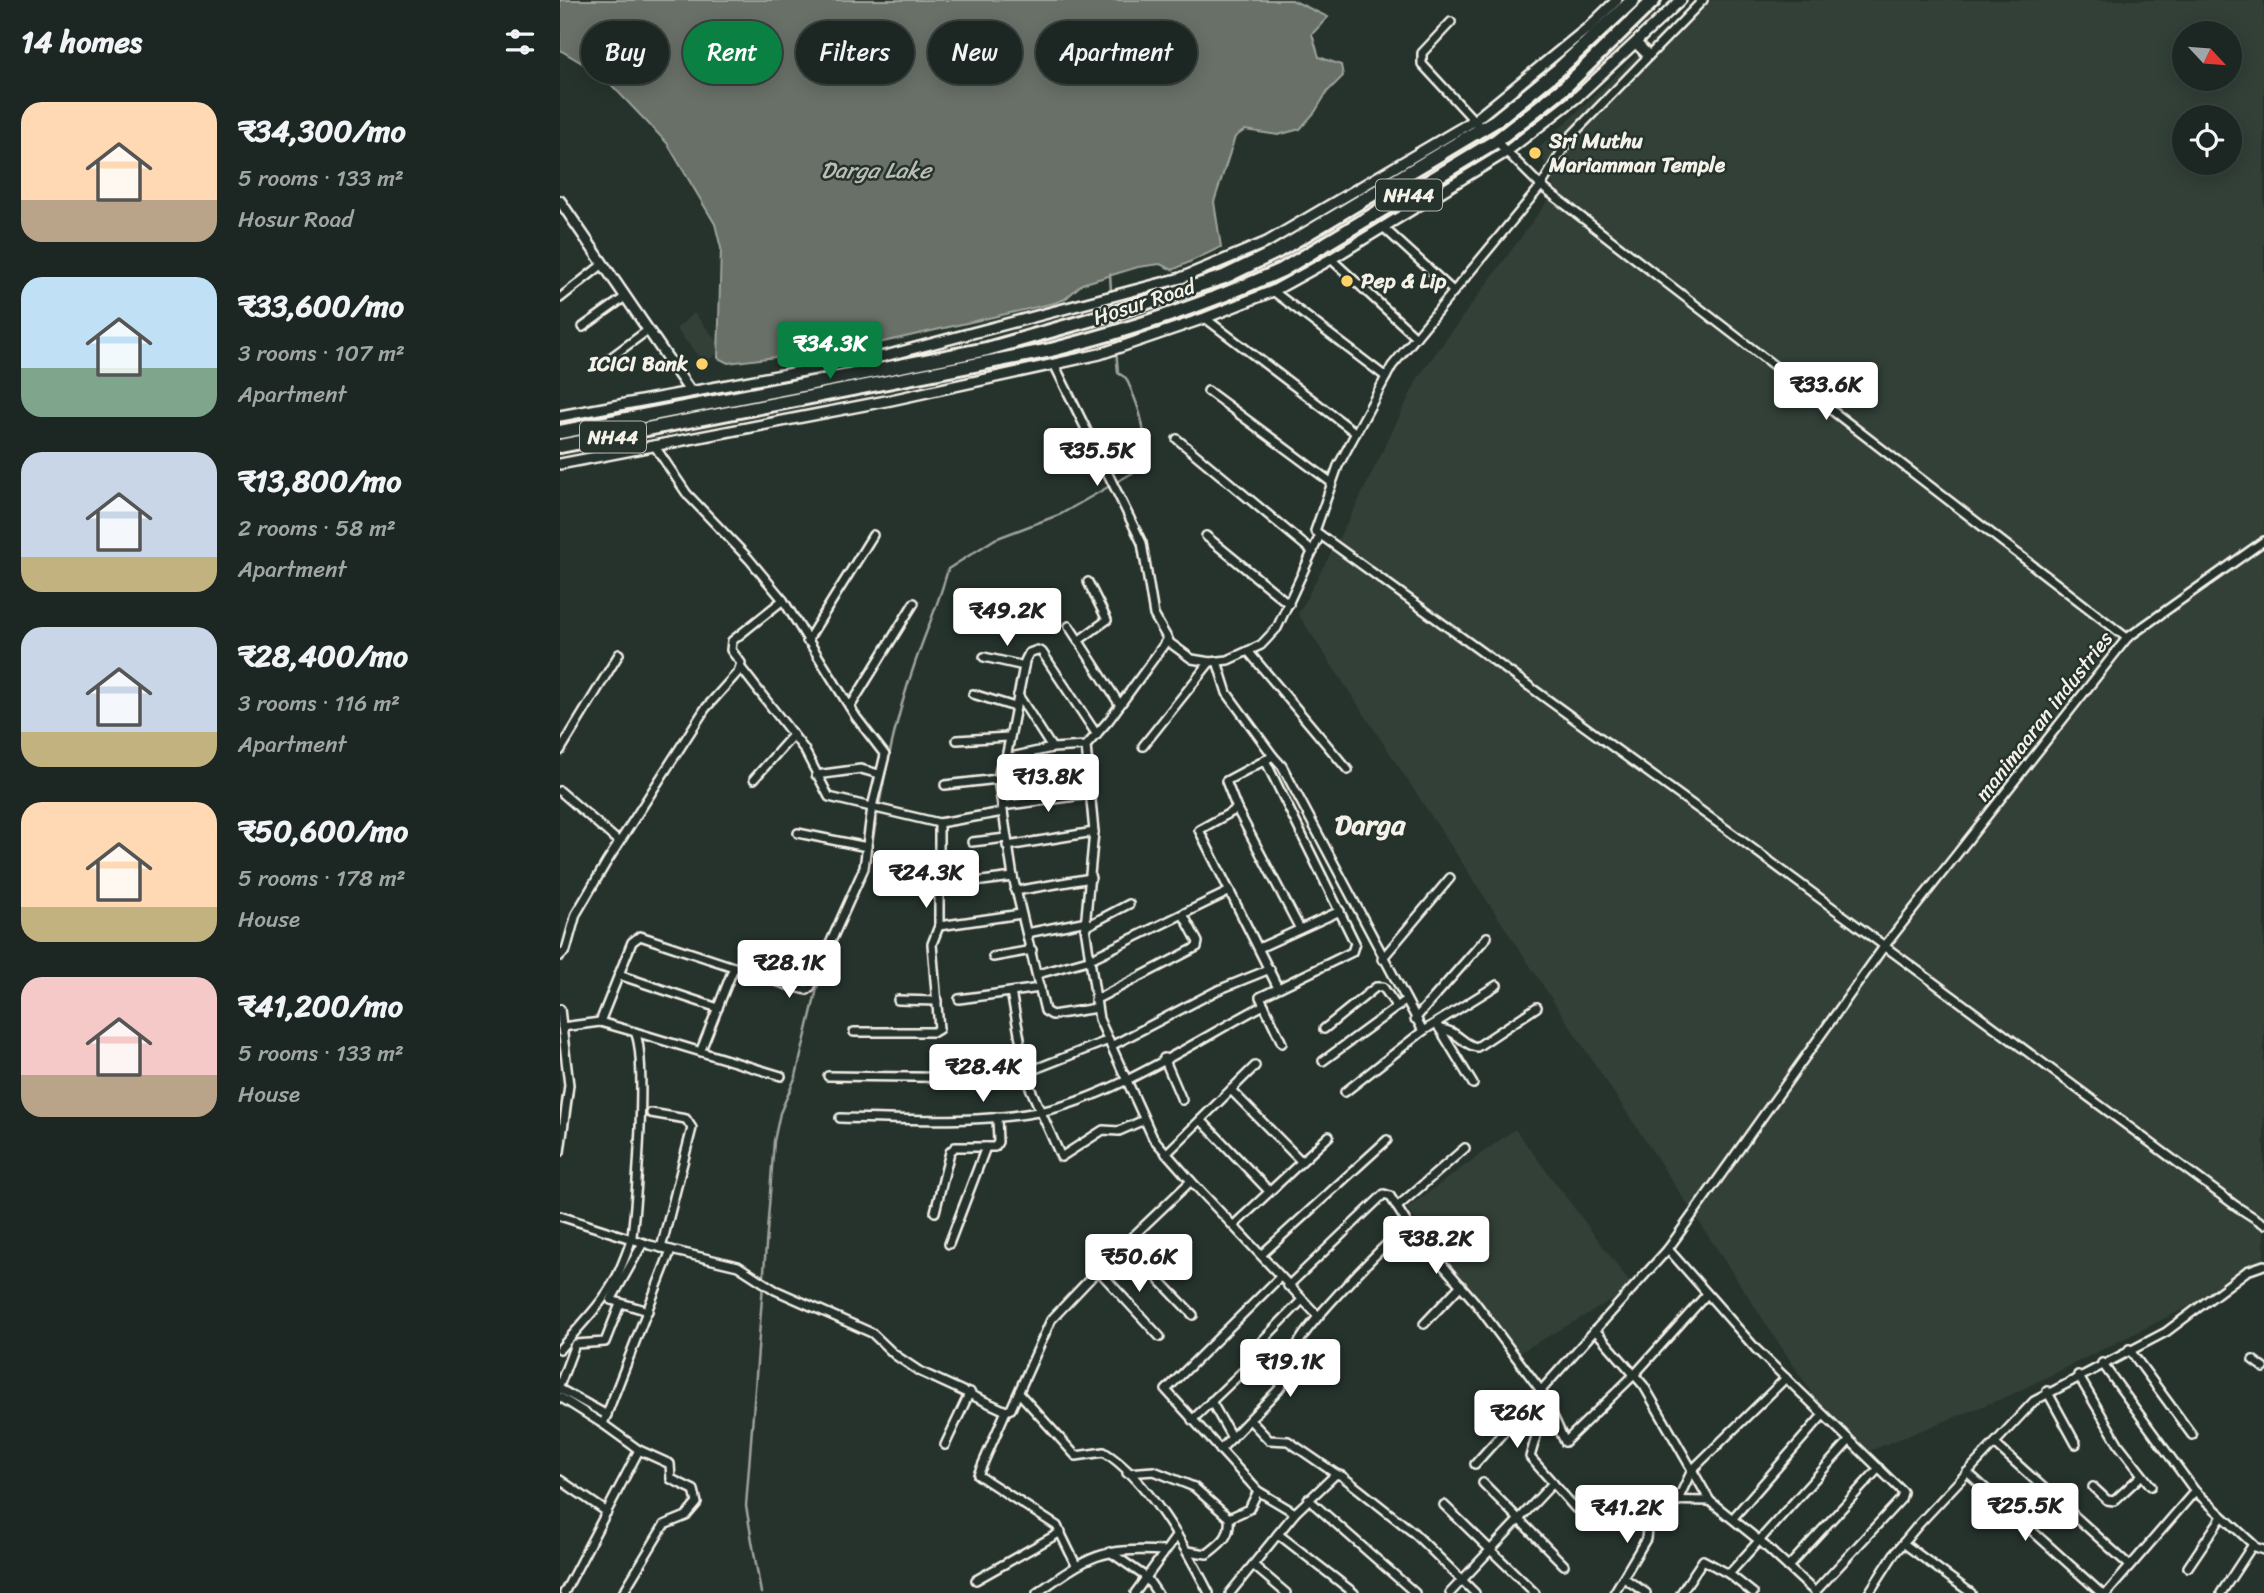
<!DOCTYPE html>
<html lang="en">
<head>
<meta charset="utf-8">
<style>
  :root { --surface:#1c2622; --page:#252e2a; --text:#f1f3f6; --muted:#a0a5a5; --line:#3a4340; --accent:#0b8043 }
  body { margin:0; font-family:Sriracha,sans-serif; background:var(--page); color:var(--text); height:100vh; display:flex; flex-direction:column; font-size:26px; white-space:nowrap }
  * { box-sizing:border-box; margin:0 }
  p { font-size:23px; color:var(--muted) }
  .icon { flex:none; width:38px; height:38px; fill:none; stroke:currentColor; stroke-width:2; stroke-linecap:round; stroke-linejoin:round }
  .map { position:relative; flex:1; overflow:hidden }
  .sheet { display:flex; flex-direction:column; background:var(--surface); width:560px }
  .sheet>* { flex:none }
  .guide { position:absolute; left:21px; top:21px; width:665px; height:63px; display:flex; gap:14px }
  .needle { width:46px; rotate:116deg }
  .controls { position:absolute; left:1612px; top:21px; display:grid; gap:14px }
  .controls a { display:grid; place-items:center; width:70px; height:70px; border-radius:50%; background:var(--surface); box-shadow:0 4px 18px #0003,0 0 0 2px var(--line); font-size:35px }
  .price { position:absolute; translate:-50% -60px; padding:0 16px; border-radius:7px; background:#fff; color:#222; font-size:23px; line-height:46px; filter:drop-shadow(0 2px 4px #0008) }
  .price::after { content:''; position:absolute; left:50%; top:42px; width:21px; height:16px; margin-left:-10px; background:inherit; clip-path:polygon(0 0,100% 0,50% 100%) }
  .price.current { background:var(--accent); color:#fff }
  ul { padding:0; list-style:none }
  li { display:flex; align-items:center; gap:21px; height:175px; padding:0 21px }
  li span { display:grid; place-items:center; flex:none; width:196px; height:140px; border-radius:21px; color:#555 }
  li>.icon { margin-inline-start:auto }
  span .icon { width:84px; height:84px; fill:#fffc; stroke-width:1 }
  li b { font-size:30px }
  h2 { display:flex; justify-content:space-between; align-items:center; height:84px; padding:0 21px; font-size:30px }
  .chip { padding:0 24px; border-radius:32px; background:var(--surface); box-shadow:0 4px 18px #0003,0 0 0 2px var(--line); font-size:24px; line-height:63px }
  .chip.current { background:var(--accent); color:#fff }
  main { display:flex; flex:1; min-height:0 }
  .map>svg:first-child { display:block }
  .built { fill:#333f39; fill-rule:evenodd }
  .water { fill:#676f68; stroke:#9fa39b; stroke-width:2 }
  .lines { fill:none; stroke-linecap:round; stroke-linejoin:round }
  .stream { stroke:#9fa39b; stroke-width:2.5 }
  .minor-casing { stroke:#f4f1e8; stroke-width:12 }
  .tertiary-casing { stroke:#f4f1e8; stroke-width:14 }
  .trunk-casing { stroke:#f4f1e8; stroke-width:18 }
  .minor { stroke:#26332d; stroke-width:7 }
  .tertiary { stroke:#26332d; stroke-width:9 }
  .trunk { stroke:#26332d; stroke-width:12 }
  .poi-dot { fill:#ffd166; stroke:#26332d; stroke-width:2.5 }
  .labels { text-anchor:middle; stroke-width:5; stroke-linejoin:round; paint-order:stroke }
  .shield { fill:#26332d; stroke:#b6b8b0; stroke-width:2 }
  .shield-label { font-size:19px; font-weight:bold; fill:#f4f1e8 }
  .poi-label { font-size:21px; font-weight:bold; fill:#f4f1e8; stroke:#26332d; text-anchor:start }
  .street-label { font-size:21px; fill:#f4f1e8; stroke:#26332d }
  .water-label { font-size:23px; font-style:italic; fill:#bcbdb5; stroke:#26332d }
  .district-label { font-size:28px; font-weight:bold; fill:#f4f1e8; stroke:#26332d }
</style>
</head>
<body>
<main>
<section class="sheet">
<h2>14 homes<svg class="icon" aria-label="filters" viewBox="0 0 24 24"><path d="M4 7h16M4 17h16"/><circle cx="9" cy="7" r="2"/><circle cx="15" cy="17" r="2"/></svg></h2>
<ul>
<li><span style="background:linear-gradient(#ffd9b3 70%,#b9a48a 0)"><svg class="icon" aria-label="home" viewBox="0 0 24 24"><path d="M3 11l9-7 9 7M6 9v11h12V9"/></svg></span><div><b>₹34,300/mo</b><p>5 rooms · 133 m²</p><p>Hosur Road</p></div></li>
<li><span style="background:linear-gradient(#bfe0f5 65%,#7fa58c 0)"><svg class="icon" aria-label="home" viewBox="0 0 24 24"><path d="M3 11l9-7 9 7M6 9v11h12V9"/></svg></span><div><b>₹33,600/mo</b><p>3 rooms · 107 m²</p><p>Apartment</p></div></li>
<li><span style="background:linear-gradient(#c9d6e8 75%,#c2b280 0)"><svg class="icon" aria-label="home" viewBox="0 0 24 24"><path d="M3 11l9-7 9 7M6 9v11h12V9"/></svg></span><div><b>₹13,800/mo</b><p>2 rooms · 58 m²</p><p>Apartment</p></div></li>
<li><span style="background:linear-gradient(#c9d6e8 75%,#c2b280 0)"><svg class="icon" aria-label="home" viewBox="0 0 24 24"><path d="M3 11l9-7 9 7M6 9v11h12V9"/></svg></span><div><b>₹28,400/mo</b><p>3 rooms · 116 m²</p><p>Apartment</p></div></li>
<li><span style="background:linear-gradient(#ffd9b3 75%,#c2b280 0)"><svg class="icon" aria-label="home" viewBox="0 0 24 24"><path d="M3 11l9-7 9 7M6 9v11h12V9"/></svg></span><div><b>₹50,600/mo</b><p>5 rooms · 178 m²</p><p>House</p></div></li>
<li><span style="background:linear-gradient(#f6c9c9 70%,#b9a48a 0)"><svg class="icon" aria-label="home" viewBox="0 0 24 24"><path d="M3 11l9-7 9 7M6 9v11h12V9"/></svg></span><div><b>₹41,200/mo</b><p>5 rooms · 133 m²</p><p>House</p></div></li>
</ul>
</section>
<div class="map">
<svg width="1704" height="1593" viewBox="0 0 1704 1593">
  <rect width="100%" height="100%" fill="#26332d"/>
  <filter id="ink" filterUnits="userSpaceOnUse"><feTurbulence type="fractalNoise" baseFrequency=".0143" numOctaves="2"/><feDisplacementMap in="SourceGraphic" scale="14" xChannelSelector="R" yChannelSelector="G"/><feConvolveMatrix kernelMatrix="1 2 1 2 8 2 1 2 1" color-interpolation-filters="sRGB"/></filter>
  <g filter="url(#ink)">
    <!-- built -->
    <g class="built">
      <path d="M1135 0H1704V1266L1698 1272 1451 1395 1294 1457 738 614 796 506 859 376 995 191 979 148ZM1624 33H1670V79H1624ZM1624 117H1670V163H1624Z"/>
      <polygon points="134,313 164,349 144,363 116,329"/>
      <polygon points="955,1129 1074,1288 955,1355 847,1208"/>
    </g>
    <!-- water -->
    <polygon class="water" points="0,0 732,0 768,17 752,34 759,57 781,65 783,76 767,92 755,112 740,129 718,135 685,130 675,137 654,202 661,247 613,270 600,264 578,267 522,284 505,299 494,303 310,345 168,363 158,358 161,248 155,224 107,143 42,75 0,50"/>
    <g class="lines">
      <!-- stream -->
      <g class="stream">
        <polyline points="550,274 552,309"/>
        <path d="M309 860C321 795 332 728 354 666 365 633 379 603 388 569L435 539 501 514 581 468C590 436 580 408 566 378L558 373 555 336"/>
        <polyline points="268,956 300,886"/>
        <polyline points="201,1593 186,1506 214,1141 220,1113 236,1076 261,972"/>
      </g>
      <defs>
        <g id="minor">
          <polyline points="1143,0 1011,136 981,186 1567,638"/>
          <polyline points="891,22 862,53 862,64 922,129"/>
          <polyline points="936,141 981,186 832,366 778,466 755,531 1173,834 1676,1206 1704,1224"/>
          <polyline points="823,227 893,291"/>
          <polyline points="771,259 856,337"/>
          <polyline points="713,291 826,377"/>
          <polyline points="0,298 43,264"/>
          <polyline points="645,318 796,433"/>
          <polyline points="23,327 65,297"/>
          <polyline points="42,364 88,330"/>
          <polyline points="494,364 582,543 594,615 610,643 632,659 650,662 668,660 701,645 717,628 760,535"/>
          <polyline points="648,391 772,483"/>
          <polyline points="617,439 753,552"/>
          <polyline points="646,536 729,604"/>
          <polyline points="509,626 560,705"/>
          <polyline points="247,641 313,535"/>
          <polyline points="518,641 547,620 528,582"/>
          <polyline points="688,651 788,770"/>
          <polyline points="424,657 464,666"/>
          <polyline points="657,661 667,693 713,756 666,781 677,809 639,830 718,988"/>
          <polyline points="181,668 244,749 269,797 379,823 379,926 372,944 379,1029 374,1032 294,1032"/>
          <polyline points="413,694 455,707"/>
          <polyline points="458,695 492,748"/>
          <polyline points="290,707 354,603"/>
          <polyline points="397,740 448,737"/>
          <polyline points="583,746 650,662"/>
          <polyline points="0,751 59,654"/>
          <polyline points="713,756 722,766 863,1031"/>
          <polyline points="446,758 465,661 469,653 477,650 482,652 537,735"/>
          <polyline points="256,775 301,769 319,774"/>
          <polyline points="194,779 233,735"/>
          <polyline points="385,785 438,779"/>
          <polyline points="0,791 59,842"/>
          <polyline points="442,806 531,794"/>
          <polyline points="677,809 740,929"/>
          <polyline points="379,823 443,812"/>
          <polyline points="238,833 307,847"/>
          <polyline points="412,842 446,838"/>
          <polyline points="447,846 534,832"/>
          <polyline points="453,877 485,1011 492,1015 537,1008"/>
          <polyline points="391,885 453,877 438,779 441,764 446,758 492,748 526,746 549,720 608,639"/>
          <polyline points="455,891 531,878"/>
          <polyline points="379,926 461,914"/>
          <polyline points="525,927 569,904"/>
          <polyline points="467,933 527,921"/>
          <polyline points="699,948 780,911"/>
          <polyline points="0,956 6,950 16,914 46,863 145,709 178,672 181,663 171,650 172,641 223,600"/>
          <polyline points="433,957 472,950"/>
          <polyline points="822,959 890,878"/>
          <polyline points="478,974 528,960 670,891"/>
          <polyline points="59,975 158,1008"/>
          <polyline points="451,992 460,1039"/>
          <polyline points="399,999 480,988"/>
          <polyline points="338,1000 377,1001"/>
          <polyline points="535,1000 637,947 638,942 623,914"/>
          <polyline points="704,1005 722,1043"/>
          <polyline points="0,1009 9,1085 0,1152"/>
          <polyline points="855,1019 927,937"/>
          <polyline points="40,1022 72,942 80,936 228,985 247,990 250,988 304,868 312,807 325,755 296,717 223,600 189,559 127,494 94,445"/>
          <polyline points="878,1026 913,1084"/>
          <polyline points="764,1029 816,987 823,987 837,1007"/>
          <path d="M880 1029C898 1030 902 1045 917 1047L977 1007"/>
          <polyline points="75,1032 221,1076"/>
          <polyline points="551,1046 658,990 710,969"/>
          <polyline points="141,1050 174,967"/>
          <polyline points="604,1058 622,1100"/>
          <polyline points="763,1061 845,1001"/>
          <polyline points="463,1072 501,1157 543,1130 559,1131 584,1120"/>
          <polyline points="268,1076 435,1078 475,1069 549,1040"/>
          <polyline points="671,1090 741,1161"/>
          <polyline points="785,1092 863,1031 937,985"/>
          <polyline points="91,1113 126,1119 132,1128 101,1248"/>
          <path d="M280 1118C346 1119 413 1124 478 1112 550 1099 639 1039 704 1005L700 997 792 952 795 943 705 760"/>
          <polyline points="641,1120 709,1191"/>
          <polyline points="606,1154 695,1066"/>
          <polyline points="631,1181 758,1316"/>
          <polyline points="837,1207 905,1148"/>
          <polyline points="375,1212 390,1152 395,1147 435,1147 438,1142 437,1117"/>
          <polyline points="0,1216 90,1245 178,1266 215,1290 312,1333 335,1355 359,1371 446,1411 451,1409 491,1320 544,1264 631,1181 593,1138 539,1019 525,927 534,832 526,746"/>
          <polyline points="674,1225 769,1136"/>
          <polyline points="83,1243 51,1300 88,1311"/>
          <polyline points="389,1244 426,1147"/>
          <polyline points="565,1244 633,1315"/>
          <polyline points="1108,1249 1196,1349 1343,1492 1341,1499 1255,1592"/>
          <polyline points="701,1255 827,1140"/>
          <polyline points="538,1270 600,1337"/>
          <polyline points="720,1277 606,1390 698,1491 735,1513"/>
          <polyline points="728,1286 824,1194 830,1196 849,1226"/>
          <polyline points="864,1324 901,1285"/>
          <polyline points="1035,1330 1084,1386 1150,1501 1201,1542 1256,1593"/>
          <path d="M0 1349C21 1324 49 1298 61 1267 65 1257 70 1246 72 1236 76 1201 88 1058 75 1032L40 1022 2 1027"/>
          <polyline points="1569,1349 1632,1435"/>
          <polyline points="1693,1360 1704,1368"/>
          <polyline points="1542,1363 1635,1491 1694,1545"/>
          <polyline points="729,1373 700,1343 742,1300"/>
          <polyline points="1518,1375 1559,1445 1591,1486"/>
          <polyline points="0,1384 15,1344 45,1342 60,1304"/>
          <polyline points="0,1389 47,1415"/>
          <polyline points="1487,1391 1516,1444"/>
          <path d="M459 1393 516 1456 544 1452C588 1479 626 1548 649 1593"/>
          <polyline points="0,1397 43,1424"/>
          <polyline points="651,1401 672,1438"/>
          <polyline points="446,1411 418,1475 497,1526 516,1565"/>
          <polyline points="992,1417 977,1433 970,1457 993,1483"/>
          <polyline points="632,1420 682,1372"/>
          <polyline points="690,1420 709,1440 728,1441 776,1474"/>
          <polyline points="1435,1444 1569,1565"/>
          <polyline points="385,1445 410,1392"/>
          <path d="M660 1450 719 1389C730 1375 730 1360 738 1344 747 1325 830 1236 849 1226L915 1302 982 1392 1005 1442 1075 1374 1147 1294"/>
          <polyline points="915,1464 1108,1249 1323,948 1567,638 1704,541"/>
          <polyline points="1407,1472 1541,1593"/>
          <polyline points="567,1473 594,1471 634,1487 669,1518 689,1509 698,1491"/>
          <polyline points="0,1480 47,1512"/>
          <polyline points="923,1483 1004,1565"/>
          <polyline points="1533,1487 1547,1500 1554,1501 1582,1475"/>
          <polyline points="748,1499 855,1593"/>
          <polyline points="1117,1502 1132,1470 1226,1378"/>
          <polyline points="884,1505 975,1593"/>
          <polyline points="1173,1518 1263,1415"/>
          <polyline points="718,1534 794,1593"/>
          <polyline points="1343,1543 1411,1593"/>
          <path d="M627 1551 647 1554C661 1543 671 1537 669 1518"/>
          <polyline points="550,1552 586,1577 597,1593"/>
          <polyline points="693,1565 726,1593"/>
          <polyline points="1228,1567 1319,1468"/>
          <polyline points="1628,1567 1661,1518"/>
          <polyline points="1169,1574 1193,1593"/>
          <polyline points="1064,1578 1086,1593"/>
          <polyline points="416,1580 501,1532"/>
          <polyline points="4,1593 79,1450 43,1424 111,1250"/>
          <polyline points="63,1593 104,1525 126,1516 137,1503 134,1490 111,1479 110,1464 79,1450"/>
          <path d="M477 1593C529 1556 541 1547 605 1551"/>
          <polyline points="575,1593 617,1535"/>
          <polyline points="670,1593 735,1513 776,1474 782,1476 854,1533 915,1593"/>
          <polyline points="890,1593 993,1483 1015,1508 1033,1499 1150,1501"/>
          <polyline points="1054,1593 1086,1539 1090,1500"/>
          <polyline points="1121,1593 1143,1560 1169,1574 1289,1441"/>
          <polyline points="1309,1593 1334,1554 1359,1524 1474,1401 1606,1332 1687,1271 1704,1265"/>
          <polyline points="1547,1593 1635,1491"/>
          <polyline points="1661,1593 1692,1546 1704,1550"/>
        </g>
        <g id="tertiary">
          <polyline points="1076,43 1088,55"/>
          <polyline points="0,201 130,391"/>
          <polyline points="0,416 325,356 621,278 707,242 915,120 1029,27 1057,0"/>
          <polyline points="0,464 331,400 540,354 645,318 713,291 771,259 946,152 1017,97 1121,0"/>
        </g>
        <g id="trunk">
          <polyline points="0,432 427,349 557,312 664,277 716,252 935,121 998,70 1073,0"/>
          <path d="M0 446 491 350C570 330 647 304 722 270L936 141 1006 86 1094 0"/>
        </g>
      </defs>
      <!-- minor casing -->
      <use href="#minor" class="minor-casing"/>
      <!-- tertiary casing -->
      <use href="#tertiary" class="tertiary-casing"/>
      <!-- trunk casing -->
      <use href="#trunk" class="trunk-casing"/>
      <!-- minor -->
      <use href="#minor" class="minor"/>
      <!-- tertiary -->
      <use href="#tertiary" class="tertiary"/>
      <!-- trunk -->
      <use href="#trunk" class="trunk"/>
    </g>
  </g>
  <!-- markers -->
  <g class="poi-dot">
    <circle cx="975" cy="153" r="7"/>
    <circle cx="787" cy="281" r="7"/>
    <circle cx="142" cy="364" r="7"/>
  </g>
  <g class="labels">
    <!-- shield labels -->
    <g class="shield">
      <rect x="816" y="179.5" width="66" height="31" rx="5"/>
      <rect x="20" y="421.5" width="66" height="31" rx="5"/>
    </g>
    <g class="shield-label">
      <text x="849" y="202">NH44</text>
      <text x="53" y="444">NH44</text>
    </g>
    <!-- poi labels -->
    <g class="poi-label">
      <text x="989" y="148">Sri Muthu<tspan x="989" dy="24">Mariamman Temple</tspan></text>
      <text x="801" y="288">Pep &amp; Lip</text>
      <text x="128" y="371" text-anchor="end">ICICI Bank</text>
    </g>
    <!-- street labels -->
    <g class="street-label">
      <text transform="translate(584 302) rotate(-18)" y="7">Hosur Road</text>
      <text transform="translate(1484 716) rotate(-52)" y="7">manimaaran industries</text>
    </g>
    <!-- water labels -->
    <g class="water-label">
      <text x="316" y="178">Darga Lake</text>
    </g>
    <!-- district labels -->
    <g class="district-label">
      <text x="810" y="834">Darga</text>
    </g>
  </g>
</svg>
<div class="controls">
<a><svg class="needle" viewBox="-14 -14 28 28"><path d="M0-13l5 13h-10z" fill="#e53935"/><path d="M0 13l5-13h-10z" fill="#a0a5a5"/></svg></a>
<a><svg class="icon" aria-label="locate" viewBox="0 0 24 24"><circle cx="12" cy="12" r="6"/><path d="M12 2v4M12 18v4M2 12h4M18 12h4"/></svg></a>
</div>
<b class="price current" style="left:270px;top:381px">₹34.3K</b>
<b class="price" style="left:1266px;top:422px">₹33.6K</b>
<b class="price" style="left:537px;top:488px">₹35.5K</b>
<b class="price" style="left:447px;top:648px">₹49.2K</b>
<b class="price" style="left:488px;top:814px">₹13.8K</b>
<b class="price" style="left:366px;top:910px">₹24.3K</b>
<b class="price" style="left:229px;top:1000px">₹28.1K</b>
<b class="price" style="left:423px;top:1104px">₹28.4K</b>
<b class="price" style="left:876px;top:1276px">₹38.2K</b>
<b class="price" style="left:579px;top:1294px">₹50.6K</b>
<b class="price" style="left:730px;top:1399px">₹19.1K</b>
<b class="price" style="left:957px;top:1450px">₹26K</b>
<b class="price" style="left:1465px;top:1543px">₹25.5K</b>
<b class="price" style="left:1067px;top:1545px">₹41.2K</b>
<div class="guide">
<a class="chip">Buy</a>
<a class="chip current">Rent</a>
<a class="chip">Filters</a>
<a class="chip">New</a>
<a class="chip">Apartment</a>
</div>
</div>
</main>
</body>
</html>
